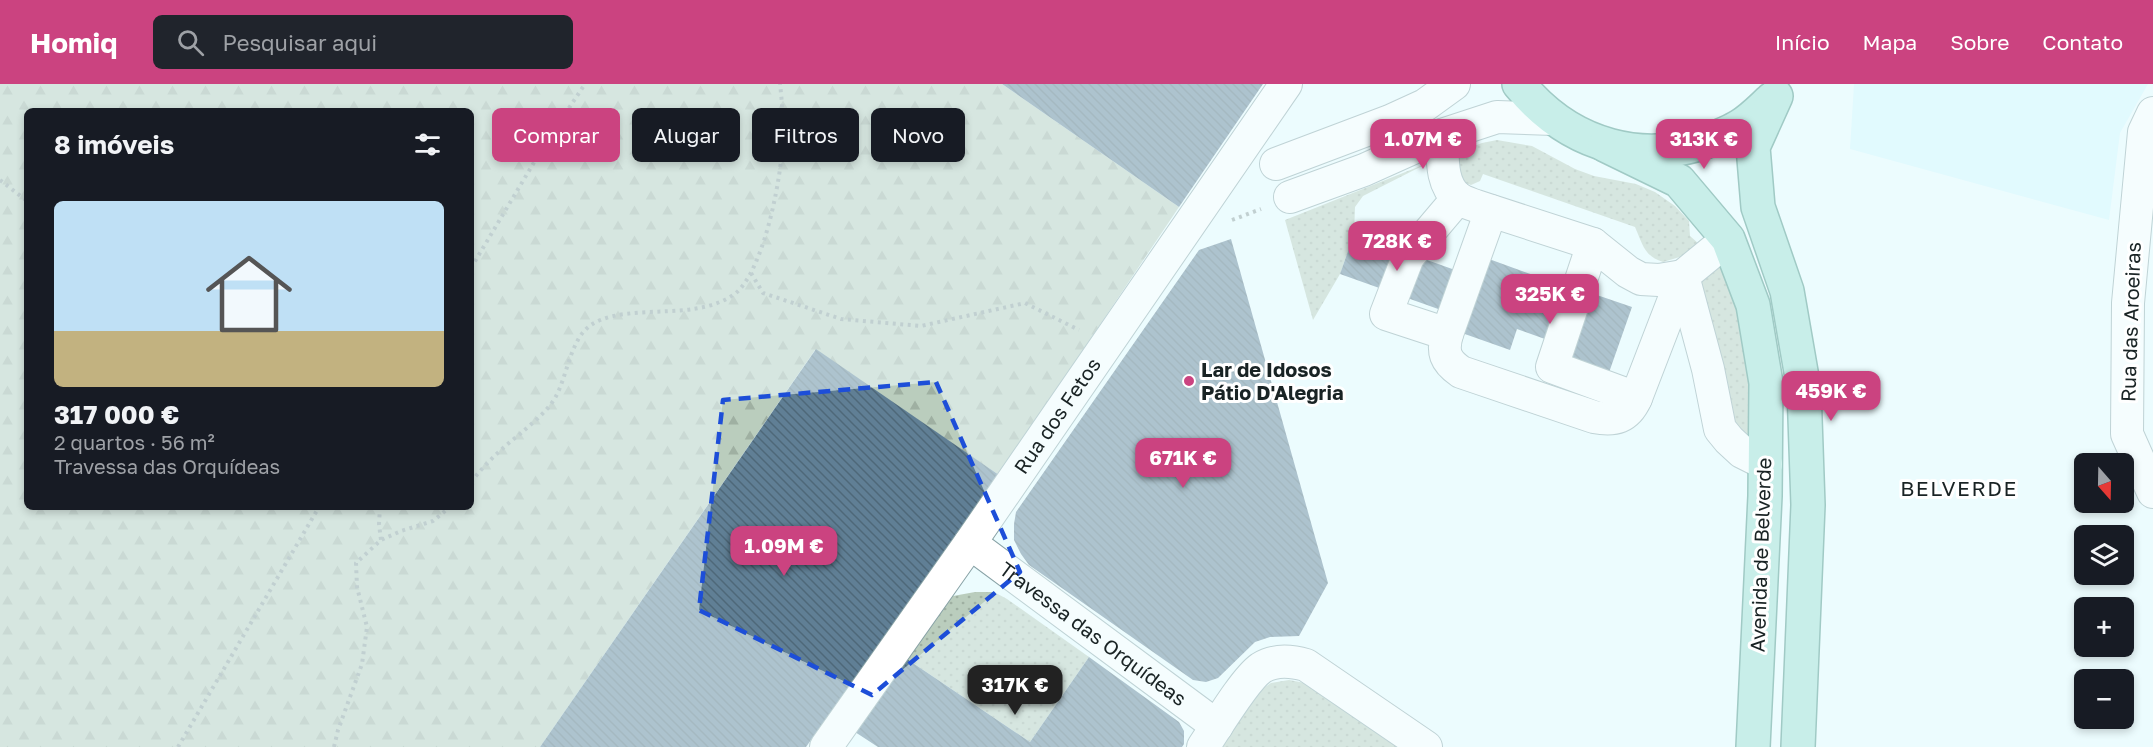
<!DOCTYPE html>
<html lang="pt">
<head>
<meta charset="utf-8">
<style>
  :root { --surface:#171b24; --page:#20242c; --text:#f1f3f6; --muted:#9ea1a6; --line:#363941; --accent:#cb4380 }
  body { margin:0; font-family:"Golos Text",sans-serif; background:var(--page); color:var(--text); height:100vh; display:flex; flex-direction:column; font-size:22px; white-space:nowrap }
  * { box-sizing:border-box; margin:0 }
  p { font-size:20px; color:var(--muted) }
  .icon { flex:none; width:33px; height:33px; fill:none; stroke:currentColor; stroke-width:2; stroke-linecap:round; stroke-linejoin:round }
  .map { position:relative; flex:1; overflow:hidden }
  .panel { position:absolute; left:24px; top:24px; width:450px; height:402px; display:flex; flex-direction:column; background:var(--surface); border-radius:9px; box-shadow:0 3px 9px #0003 }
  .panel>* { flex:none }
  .top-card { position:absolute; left:492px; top:24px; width:570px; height:54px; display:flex; gap:12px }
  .needle { width:39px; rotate:160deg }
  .fabs { position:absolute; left:2074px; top:369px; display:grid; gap:12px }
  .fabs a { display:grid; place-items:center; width:60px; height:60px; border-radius:9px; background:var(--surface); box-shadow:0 3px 9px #0003; font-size:30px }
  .price { position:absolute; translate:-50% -51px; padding:0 14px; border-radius:12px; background:var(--accent); color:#fff; font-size:20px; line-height:39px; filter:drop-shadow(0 2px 3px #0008) }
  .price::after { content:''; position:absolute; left:50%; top:36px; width:18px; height:14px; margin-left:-9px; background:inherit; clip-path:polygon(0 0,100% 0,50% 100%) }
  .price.active { background:#222; color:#fff }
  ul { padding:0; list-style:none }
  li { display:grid; align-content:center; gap:12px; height:318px; padding:0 30px }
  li+li { border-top:2px solid var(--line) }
  li span { display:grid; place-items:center; height:186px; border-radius:9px; color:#555 }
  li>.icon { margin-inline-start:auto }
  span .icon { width:108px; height:108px; fill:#fffc; stroke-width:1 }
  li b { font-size:26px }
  h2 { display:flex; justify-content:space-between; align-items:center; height:72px; padding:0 30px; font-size:26px }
  .chip { padding:0 21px; border-radius:9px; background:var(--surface); box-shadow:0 3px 9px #0003; font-size:21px; line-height:54px }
  .chip.active { background:var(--accent); color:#fff }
  header { display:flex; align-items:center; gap:36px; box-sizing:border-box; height:84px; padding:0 30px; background:var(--accent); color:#fff }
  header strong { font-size:28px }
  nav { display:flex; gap:33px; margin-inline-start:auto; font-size:21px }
  .search { width:420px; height:54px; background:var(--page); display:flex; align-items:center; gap:15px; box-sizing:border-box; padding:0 21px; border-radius:9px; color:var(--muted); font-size:22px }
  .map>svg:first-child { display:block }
  .built { fill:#d3f8fe }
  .grass { fill:url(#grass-dots) }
  .forest { fill:url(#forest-firs); fill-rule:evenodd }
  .building { fill:url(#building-back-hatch) }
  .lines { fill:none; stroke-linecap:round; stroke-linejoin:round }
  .minor-casing { stroke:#88a2a6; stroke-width:34 }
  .major-casing { stroke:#438e81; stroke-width:36 }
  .path { stroke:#8d9b9c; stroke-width:4; stroke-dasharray:3 4.5; stroke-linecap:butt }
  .minor { stroke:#fff; stroke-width:32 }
  .major { stroke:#9bded1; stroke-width:33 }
  .marked { fill:none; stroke:#1d4ed8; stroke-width:4.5; stroke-dasharray:12 8; stroke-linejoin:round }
  .poi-dot { fill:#cb4380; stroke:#fff; stroke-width:2 }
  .labels { text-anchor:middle; stroke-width:6; stroke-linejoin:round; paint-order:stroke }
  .street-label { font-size:20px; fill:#192324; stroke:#fff }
  .poi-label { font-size:20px; font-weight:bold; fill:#192324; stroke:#fff; text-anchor:start }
  .neighbourhood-label { font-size:21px; letter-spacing:1.5px; fill:#192324; stroke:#fff }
</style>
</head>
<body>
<header>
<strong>Homiq</strong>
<div class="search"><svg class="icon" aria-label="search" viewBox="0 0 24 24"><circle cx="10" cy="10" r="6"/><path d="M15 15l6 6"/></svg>Pesquisar aqui</div>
<nav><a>Início</a><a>Mapa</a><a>Sobre</a><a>Contato</a></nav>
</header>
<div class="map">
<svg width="2153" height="663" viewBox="0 0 2153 663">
  <defs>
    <pattern id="grass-dots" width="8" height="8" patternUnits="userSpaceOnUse" patternTransform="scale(1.5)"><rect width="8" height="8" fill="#bacdbd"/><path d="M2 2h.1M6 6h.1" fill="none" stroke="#9fb0a2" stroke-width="1.8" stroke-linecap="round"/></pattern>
    <pattern id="forest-firs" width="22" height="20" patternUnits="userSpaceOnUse" patternTransform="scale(1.5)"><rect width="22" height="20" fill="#bacdbd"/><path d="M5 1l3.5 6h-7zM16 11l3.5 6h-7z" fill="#9fb0a2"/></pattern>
    <pattern id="building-back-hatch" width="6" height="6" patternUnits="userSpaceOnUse" patternTransform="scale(1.5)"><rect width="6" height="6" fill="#607f95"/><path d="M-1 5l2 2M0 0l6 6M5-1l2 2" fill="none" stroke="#4e6879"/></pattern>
  </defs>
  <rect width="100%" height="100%" fill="#ecfcfe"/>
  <!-- built -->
  <polygon class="built" points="1854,0 2148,0 2120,49 2109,136 1850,65"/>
  <!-- grass -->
  <g class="grass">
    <path d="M1497 56 1532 62 1575 85 1594 92 1636 100 1655 108 1675 122 1689 137 1690 152 1699 160 1683 172 1663 178C1644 172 1643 161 1635 143L1483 90 1480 97 1471 101 1462 98 1455 73 1458 68 1482 59Z"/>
    <polygon points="1428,79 1363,112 1355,123 1354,150 1340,190 1313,236 1285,136"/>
    <polygon points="1718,177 1740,227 1752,302 1754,354 1744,356 1731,338 1699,196"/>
    <polygon points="975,508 994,508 1007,515 1089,573 1030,658 904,573 944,519 953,512"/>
    <polygon points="1289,596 1305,599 1403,663 1221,663 1262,605 1271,599"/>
  </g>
  <!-- forest -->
  <path class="forest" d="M0 0H1002L1179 123 999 391 815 266 540 663H0ZM27 27H471V423H27Z"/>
  <!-- building -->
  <g class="building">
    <polygon points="1002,0 1263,0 1179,123"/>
    <polygon points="1354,150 1455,186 1441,226 1340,190"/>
    <polygon points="1231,155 1328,499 1299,552 1270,553 1255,558 1218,594 1206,598 1193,596 1029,481 1021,470 1014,456 1014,440 1016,428 1199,166"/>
    <polygon points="1489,175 1536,192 1532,203 1586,222 1591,209 1632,223 1599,317 1556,302 1570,264 1517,245 1510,266 1462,249"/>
    <polygon points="816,265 999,391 806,663 540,663"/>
    <polygon points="904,573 1030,658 1089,573 1179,638 1184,647 1184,660 1182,663 878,663 852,646"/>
  </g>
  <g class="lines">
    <defs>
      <g id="minor">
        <polyline points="2153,29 2144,48 2128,219 2127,350 2153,408"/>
        <path d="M1442 51C1443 72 1440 100 1458 114 1463 118 1471 120 1476 122L1593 160 1628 188 1641 195 1659 196 1683 192"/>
        <polyline points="1276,80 1390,37 1425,21 1454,0"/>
        <polyline points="1290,113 1364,86 1442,51 1497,33 1553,35"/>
        <path d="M1458 114 1408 173 1386 230 1447 250C1442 268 1445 277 1461 288L1594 333C1615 337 1627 334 1636 314"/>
        <polyline points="1593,160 1552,283 1636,314 1683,192 1728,155"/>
        <polyline points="1683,192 1708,285 1720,345 1729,356 1742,368 1766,380"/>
        <polyline points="1447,250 1491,127"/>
        <path id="s1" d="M970 459 1217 642"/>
        <path id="s2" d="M826 663 970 459 1286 0"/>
        <path d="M1203 663C1216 644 1244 596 1261 584 1275 575 1292 577 1306 581L1426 663"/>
      </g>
      <g id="major">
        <path d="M1519 0C1569 62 1646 85 1720 52 1726 49 1734 46 1740 42 1752 35 1762 24 1772 15"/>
        <polyline points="1776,12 1753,63 1758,123 1787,207 1804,305 1808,421 1798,663"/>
        <polyline points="1605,61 1679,97 1728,155 1753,221 1766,299 1765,412 1753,663"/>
      </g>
    </defs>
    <!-- minor casing -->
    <use href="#minor" class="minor-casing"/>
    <!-- major casing -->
    <use href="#major" class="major-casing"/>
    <!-- path -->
    <g class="path">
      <polyline points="0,96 27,117"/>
      <polyline points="1232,136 1261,125"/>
      <polyline points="471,184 545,60 585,0"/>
      <polyline points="751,189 763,209 841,235 921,242 1025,219 1079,246"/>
      <path d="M471 398C485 380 502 364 520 350 532 339 546 329 555 314 567 294 570 255 591 241 616 224 664 230 693 225 708 223 724 218 736 209 762 186 777 112 781 77 784 52 783 25 780 0"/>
      <polyline points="380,423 379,440 381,456"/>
      <polyline points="178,663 319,423"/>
      <polyline points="334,663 338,646 362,580 367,543 357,503 356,479 381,456 401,447 433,437 450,423"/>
    </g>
    <!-- minor -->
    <use href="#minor" class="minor"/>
    <!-- major -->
    <use href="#major" class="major"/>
  </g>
  <!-- marked area -->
  <path d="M0 0H2153V663H0ZM936 298 1020 488 872 611 699 526 723 316Z" fill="#ecfcfe" fill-opacity=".55" fill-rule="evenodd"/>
  <path class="marked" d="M936 298 1020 488 872 611 699 526 723 316Z"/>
  <!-- markers -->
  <circle class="poi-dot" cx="1189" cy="297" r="6"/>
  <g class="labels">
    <!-- street labels -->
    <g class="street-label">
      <text transform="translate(2131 238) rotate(-88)" y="7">Rua das Aroeiras</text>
      <text dy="7" stroke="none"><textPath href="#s2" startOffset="404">Rua dos Fetos</textPath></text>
      <text transform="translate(1761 471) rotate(-88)" y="7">Avenida de Belverde</text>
      <text dy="7" stroke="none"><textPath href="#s1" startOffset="153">Travessa das Orquídeas</textPath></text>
    </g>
    <!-- poi labels -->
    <g class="poi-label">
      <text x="1201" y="293">Lar de Idosos<tspan x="1201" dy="23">Pátio D'Alegria</tspan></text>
    </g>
    <!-- neighbourhood labels -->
    <g class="neighbourhood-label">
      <text x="1959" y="412">BELVERDE</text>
    </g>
  </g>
</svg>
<div class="fabs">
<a><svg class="needle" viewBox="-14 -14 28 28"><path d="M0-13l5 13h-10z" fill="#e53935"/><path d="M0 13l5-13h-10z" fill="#9ea1a6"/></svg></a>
<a><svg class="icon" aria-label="layers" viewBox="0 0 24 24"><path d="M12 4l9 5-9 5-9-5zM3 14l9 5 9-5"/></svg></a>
<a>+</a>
<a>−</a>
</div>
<b class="price" style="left:1423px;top:86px">1.07M €</b>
<b class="price" style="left:1704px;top:86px">313K €</b>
<b class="price" style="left:1397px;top:188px">728K €</b>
<b class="price" style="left:1550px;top:241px">325K €</b>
<b class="price" style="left:1831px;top:338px">459K €</b>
<b class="price" style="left:1183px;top:405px">671K €</b>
<b class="price" style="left:784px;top:493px">1.09M €</b>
<b class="price active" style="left:1015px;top:632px">317K €</b>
<div class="top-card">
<a class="chip active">Comprar</a>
<a class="chip">Alugar</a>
<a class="chip">Filtros</a>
<a class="chip">Novo</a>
</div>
<section class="panel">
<h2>8 imóveis<svg class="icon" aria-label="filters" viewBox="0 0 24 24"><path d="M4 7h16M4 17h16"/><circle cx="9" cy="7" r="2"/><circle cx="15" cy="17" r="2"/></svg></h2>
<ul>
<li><span style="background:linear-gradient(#bfe0f5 70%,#c2b280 0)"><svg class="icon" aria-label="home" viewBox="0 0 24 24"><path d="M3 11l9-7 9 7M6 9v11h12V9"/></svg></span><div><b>317 000 €</b><p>2 quartos · 56 m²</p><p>Travessa das Orquídeas</p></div></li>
</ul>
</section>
</div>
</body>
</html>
